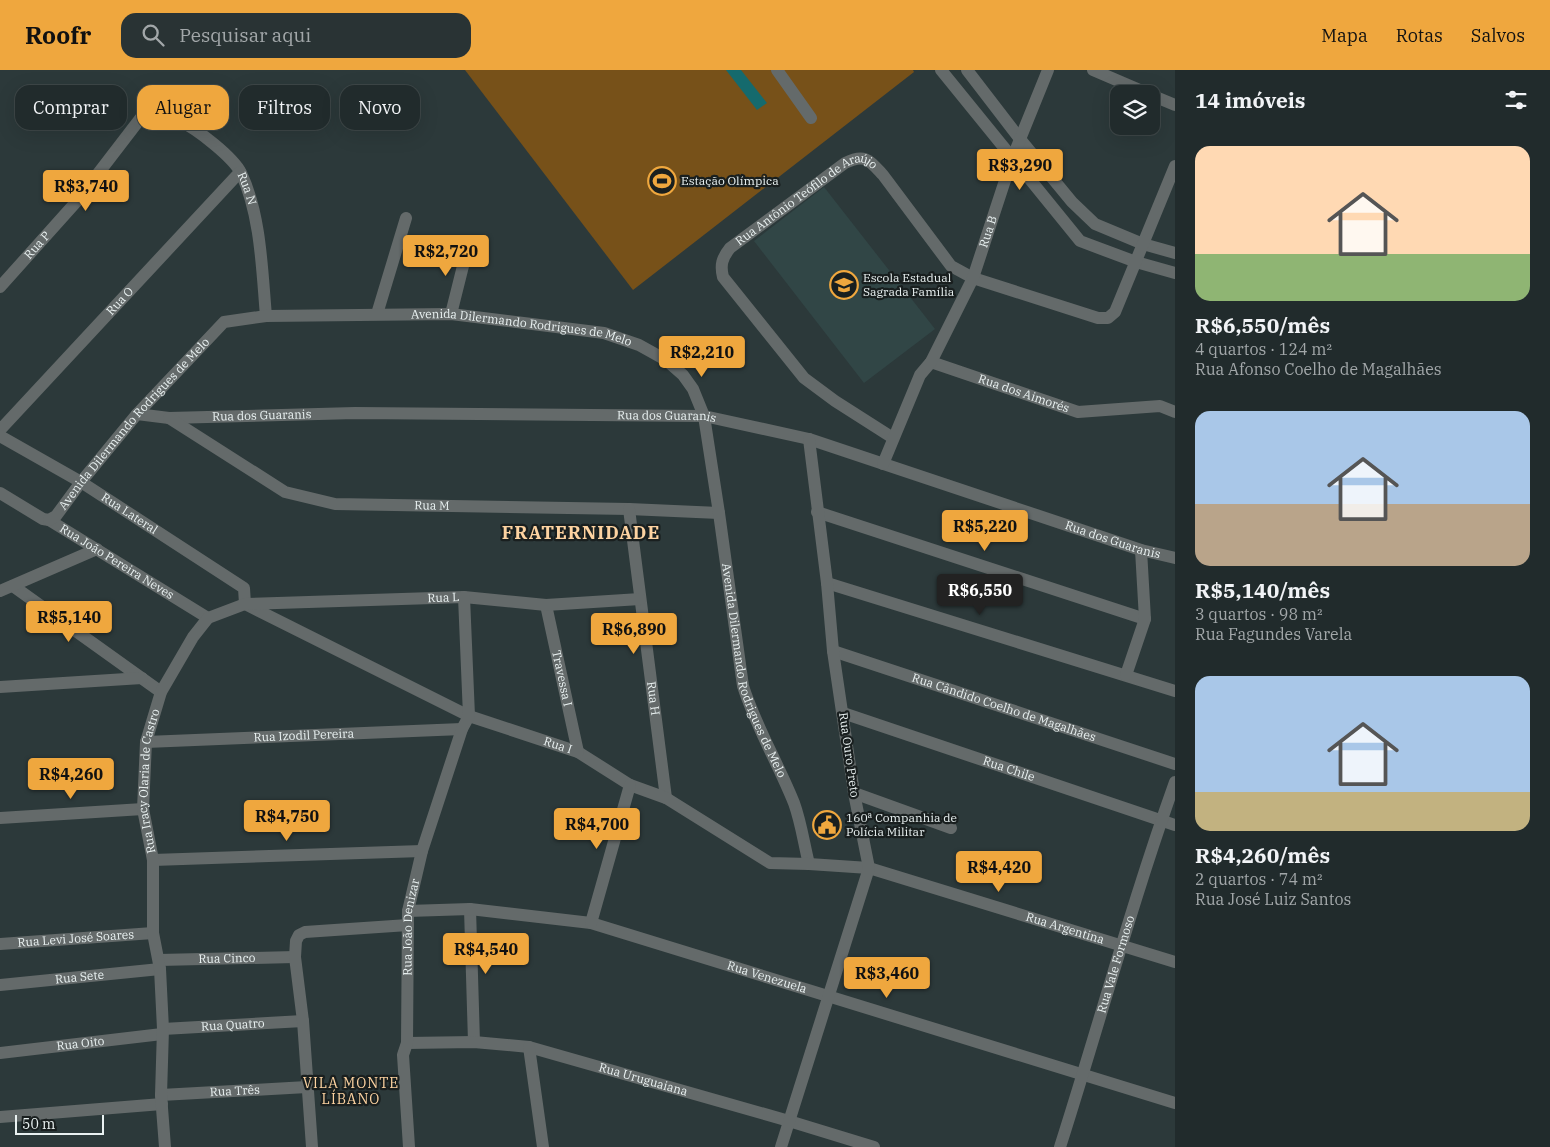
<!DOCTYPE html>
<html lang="pt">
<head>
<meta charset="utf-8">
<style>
  :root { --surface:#212b2c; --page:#293334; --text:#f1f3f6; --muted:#a2a7a9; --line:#3e4748; --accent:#efa73e }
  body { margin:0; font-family:"IBM Plex Serif",serif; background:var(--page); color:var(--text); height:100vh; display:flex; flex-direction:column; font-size:19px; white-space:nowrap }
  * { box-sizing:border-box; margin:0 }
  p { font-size:16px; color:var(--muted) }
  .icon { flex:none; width:28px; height:28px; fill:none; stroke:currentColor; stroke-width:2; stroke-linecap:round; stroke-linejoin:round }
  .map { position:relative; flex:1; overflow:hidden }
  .details { display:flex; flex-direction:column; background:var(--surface); width:375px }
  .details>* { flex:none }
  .top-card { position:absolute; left:15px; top:15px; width:475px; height:45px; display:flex; gap:10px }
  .tools { position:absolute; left:1110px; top:15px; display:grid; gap:10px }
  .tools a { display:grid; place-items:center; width:50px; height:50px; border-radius:10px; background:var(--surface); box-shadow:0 5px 20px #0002,0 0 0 1px var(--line); font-size:25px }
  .scale { position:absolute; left:15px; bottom:12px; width:89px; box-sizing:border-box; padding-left:5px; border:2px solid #e9f1f1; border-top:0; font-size:14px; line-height:18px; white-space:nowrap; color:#e9f1f1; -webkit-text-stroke:4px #191f1f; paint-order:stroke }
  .price { position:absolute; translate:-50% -42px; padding:0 11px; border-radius:5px; background:var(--accent); color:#111; font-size:16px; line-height:32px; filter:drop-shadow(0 1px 2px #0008) }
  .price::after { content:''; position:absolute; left:50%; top:30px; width:15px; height:11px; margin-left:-8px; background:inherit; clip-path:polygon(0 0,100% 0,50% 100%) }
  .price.selected { background:#222; color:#fff }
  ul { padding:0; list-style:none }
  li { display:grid; align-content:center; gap:10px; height:265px; padding:0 20px }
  li span { display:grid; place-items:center; height:155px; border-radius:15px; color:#555 }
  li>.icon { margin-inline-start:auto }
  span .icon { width:90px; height:90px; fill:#fffc; stroke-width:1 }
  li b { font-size:21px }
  h2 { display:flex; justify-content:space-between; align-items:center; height:60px; padding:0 20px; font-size:21px }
  .chip { padding:0 18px; border-radius:15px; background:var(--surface); box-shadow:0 5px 20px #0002,0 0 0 1px var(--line); font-size:18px; line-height:45px }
  .chip.selected { background:var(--accent); color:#111 }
  header { display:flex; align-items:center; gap:30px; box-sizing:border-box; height:70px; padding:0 25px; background:var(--accent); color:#111 }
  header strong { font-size:24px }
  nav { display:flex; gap:28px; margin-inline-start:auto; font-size:18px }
  .search { width:350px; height:45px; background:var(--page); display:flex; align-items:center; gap:12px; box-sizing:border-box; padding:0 18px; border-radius:15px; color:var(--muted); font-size:19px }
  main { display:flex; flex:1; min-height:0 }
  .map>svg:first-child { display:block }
  .built { fill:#314646 }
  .green { fill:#775119 }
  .building { fill:#156a6d }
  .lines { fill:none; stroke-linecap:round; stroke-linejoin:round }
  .minor { stroke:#646a6a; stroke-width:12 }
  .labels { text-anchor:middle; stroke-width:4.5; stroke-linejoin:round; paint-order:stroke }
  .poi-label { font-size:12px; fill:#e9f1f1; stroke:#191f1f; text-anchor:start }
  .street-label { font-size:12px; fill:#e9f1f1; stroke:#191f1f }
  .neighbourhood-label { font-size:14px; letter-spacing:1px; fill:#fdd3a1; stroke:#191f1f }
  .district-label { font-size:18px; font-weight:bold; letter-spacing:1px; fill:#fdd3a1; stroke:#191f1f }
</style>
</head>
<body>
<header>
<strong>Roofr</strong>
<div class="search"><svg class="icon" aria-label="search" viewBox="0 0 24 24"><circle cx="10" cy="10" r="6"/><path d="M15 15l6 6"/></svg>Pesquisar aqui</div>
<nav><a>Mapa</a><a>Rotas</a><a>Salvos</a></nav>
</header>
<main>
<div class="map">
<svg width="1175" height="1077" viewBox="0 0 1175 1077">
  <rect width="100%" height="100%" fill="#2c393a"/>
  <!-- built -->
  <polygon class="built" points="824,117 935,259 864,313 754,171"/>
  <!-- green -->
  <polygon class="green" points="465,0 913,0 914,2 633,220"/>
  <!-- building -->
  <polygon class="building" points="726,0 741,0 767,33 757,40"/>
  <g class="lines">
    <!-- minor -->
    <g class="minor">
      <polyline points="777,0 811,48"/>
      <polyline points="941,0 1080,171 1136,192 1175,203"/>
      <polyline points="967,0 1020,69 1072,132 1095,154 1143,174 1175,183"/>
      <polyline points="1093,0 1149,24"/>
      <polyline points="1151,25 1175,35"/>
      <path id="s1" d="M0 217 77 131 143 45 151 41C161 44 171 47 180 51 197 59 233 87 241 103 261 145 262 201 266 246"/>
      <polyline points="377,244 406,148"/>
      <polyline points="451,244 468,176"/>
      <path id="s2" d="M931 292 1078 342 1160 336 1175 342"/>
      <path id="s3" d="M137 344 169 348 355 343 704 346 809 369 1141 480 1175 488"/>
      <path id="s4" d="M169 348 285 422 335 434 629 439 719 443"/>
      <path id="s5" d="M0 360 240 102"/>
      <path id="s6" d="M0 366 81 412 244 518 245 534"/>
      <path id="s7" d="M893 368 835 331 804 308 723 207C720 195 722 188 730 178L845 93C865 83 869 90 883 105L951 196 973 208 1098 248H1108L1115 242 1175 96"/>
      <path id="s8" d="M883 394 920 305 931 292 973 208 1012 89 1048 0"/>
      <path id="s9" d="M0 423 43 449 49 450 208 548"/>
      <path id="s10" d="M629 439 666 728"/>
      <polyline points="817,442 1145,549"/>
      <path id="s11" d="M49 450 56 446 81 412 137 344 224 252 266 246 451 244 604 263 639 275 666 290 683 305 693 319 704 346 719 443 743 616C756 657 778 693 794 733 801 752 804 774 809 794"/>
      <polyline points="827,513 1175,621"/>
      <polyline points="13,516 161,622"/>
      <polyline points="0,521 97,479"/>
      <path id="s12" d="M245 534 469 646 578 682 630 715 666 728 770 793 809 794 869 798 1175 892"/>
      <path id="s13" d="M546 535 578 682"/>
      <path id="s14" d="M833 581 1175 694"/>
      <polyline points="1126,605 1145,549 1141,480"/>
      <polyline points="0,617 142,608"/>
      <path id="s15" d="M843 643 1175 755"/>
      <path id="s16" d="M146 672 462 659"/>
      <polyline points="854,723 951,758"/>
      <polyline points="0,748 143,739"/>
      <polyline points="153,790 422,781"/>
      <polyline points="470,839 474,972"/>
      <path id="s17" d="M408 841 470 839 591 853 1175 1033"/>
      <polyline points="591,853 630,715"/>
      <path id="s18" d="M0 874 153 863"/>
      <path id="s19" d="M159 890 295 887"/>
      <path id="s20" d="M0 915 160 899"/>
      <path id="s21" d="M163 959 303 951"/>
      <path id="s22" d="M407 973 474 972 529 977 789 1051 874 1077"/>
      <polyline points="529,977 543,1077"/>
      <path id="s23" d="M0 983 162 964"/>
      <path id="s24" d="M161 1025 307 1017"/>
      <polyline points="0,1047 162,1034"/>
      <path id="s25" d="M165 1077 161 1025 163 959 160 899 153 863V790L143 739 146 672 161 622 193 567 208 548 245 534 464 527 546 535 640 529"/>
      <polyline points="312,1077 303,951 295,887 296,871 299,865 305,862 408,855"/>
      <path id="s26" d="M409 1077 403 985 407 973 408 841 422 781 462 659 469 646 464 527"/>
      <polyline points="781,1077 869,798 854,723 833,581 827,513 809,369"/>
      <path id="s27" d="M1060 1077C1099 955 1132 832 1175 712"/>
    </g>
  </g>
  <!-- icons -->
  <defs>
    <symbol id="stadium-ring" viewBox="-11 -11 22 22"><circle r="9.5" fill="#191f1f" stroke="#efa73e" stroke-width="1.5"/><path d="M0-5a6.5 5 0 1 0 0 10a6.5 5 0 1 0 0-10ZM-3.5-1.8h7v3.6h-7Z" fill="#efa73e"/></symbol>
    <symbol id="school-ring" viewBox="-11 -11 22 22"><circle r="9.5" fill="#191f1f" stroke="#efa73e" stroke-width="1.5"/><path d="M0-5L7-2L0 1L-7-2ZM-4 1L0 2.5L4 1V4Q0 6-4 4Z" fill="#efa73e"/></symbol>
    <symbol id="civic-ring" viewBox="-11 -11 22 22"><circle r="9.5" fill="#191f1f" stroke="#efa73e" stroke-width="1.5"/><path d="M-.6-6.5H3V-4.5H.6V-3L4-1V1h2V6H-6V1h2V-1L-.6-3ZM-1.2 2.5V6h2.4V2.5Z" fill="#efa73e"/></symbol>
  </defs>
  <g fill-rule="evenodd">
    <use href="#stadium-ring" x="646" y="95" width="32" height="32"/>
    <use href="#school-ring" x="828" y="199" width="32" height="32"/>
    <use href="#civic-ring" x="811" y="739" width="32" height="32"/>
  </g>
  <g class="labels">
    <!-- poi labels -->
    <g class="poi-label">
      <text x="681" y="115">Estação Olímpica</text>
      <text x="863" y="212">Escola Estadual<tspan x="863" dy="14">Sagrada Família</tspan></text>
      <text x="846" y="752">160ª Companhia de<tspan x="846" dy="14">Polícia Militar</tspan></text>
    </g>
    <!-- street labels -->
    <g class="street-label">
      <text dy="4" stroke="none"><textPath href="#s1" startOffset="361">Rua N</textPath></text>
      <text dy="4" stroke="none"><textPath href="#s7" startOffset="361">Rua Antônio Teófilo de Araújo</textPath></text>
      <text dy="4" stroke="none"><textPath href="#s8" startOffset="256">Rua B</textPath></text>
      <text dy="4" stroke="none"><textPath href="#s1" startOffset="56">Rua P</textPath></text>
      <text dy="4" stroke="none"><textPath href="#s5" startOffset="176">Rua O</textPath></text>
      <text dy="4" stroke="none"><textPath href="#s11" startOffset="564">Avenida Dilermando Rodrigues de Melo</textPath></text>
      <text dy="4" stroke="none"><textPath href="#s2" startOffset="98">Rua dos Aimorés</textPath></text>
      <text dy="4" stroke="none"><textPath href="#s3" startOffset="125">Rua dos Guaranis</textPath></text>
      <text dy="4" stroke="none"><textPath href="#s3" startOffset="530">Rua dos Guaranis</textPath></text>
      <text dy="4" stroke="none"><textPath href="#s11" startOffset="129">Avenida Dilermando Rodrigues de Melo</textPath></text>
      <text dy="4" stroke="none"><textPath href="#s4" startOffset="286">Rua M</textPath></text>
      <text dy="4" stroke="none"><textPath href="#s6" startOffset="151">Rua Lateral</textPath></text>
      <text dy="4" stroke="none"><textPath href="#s3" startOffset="995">Rua dos Guaranis</textPath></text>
      <text dy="4" stroke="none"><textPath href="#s9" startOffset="136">Rua João Pereira Neves</textPath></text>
      <text dy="4" stroke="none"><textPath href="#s25" startOffset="785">Rua L</textPath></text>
      <text dy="4" stroke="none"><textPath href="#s11" startOffset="1044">Avenida Dilermando Rodrigues de Melo</textPath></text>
      <text dy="4" stroke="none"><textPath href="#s13" startOffset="75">Travessa I</textPath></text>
      <text dy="4" stroke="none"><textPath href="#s10" startOffset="191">Rua H</textPath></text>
      <text dy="4" stroke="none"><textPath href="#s14" startOffset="180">Rua Cândido Coelho de Magalhães</textPath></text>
      <text dy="4" stroke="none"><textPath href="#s16" startOffset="158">Rua Izodil Pereira</textPath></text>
      <text dy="4" stroke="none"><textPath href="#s12" startOffset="344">Rua I</textPath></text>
      <text transform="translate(849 685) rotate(82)" y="4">Rua Ouro Preto</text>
      <text dy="4" stroke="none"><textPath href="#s15" startOffset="175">Rua Chile</textPath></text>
      <text dy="4" stroke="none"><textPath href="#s25" startOffset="368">Rua Iracy Olaria de Castro</textPath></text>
      <text dy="4" stroke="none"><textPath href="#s26" startOffset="221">Rua João Denizar</textPath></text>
      <text dy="4" stroke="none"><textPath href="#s12" startOffset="892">Rua Argentina</textPath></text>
      <text dy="4" stroke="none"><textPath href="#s18" startOffset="76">Rua Levi José Soares</textPath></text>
      <text dy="4" stroke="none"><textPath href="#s19" startOffset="68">Rua Cinco</textPath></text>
      <text dy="4" stroke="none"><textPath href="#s27" startOffset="191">Rua Vale Formoso</textPath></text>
      <text dy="4" stroke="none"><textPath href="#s17" startOffset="368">Rua Venezuela</textPath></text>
      <text dy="4" stroke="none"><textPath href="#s20" startOffset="80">Rua Sete</textPath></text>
      <text dy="4" stroke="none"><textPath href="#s21" startOffset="70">Rua Quatro</textPath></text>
      <text dy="4" stroke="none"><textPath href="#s23" startOffset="81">Rua Oito</textPath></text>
      <text dy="4" stroke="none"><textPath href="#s22" startOffset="241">Rua Uruguaiana</textPath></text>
      <text dy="4" stroke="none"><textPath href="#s24" startOffset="74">Rua Três</textPath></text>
    </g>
    <!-- neighbourhood labels -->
    <g class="neighbourhood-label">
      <text x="351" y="1018">VILA MONTE<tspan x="351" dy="16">LÍBANO</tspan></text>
    </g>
    <!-- district labels -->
    <g class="district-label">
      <text x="581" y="469">FRATERNIDADE</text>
    </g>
  </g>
</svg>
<div class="tools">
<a><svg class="icon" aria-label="layers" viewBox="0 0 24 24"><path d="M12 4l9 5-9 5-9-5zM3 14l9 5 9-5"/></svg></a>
</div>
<div class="scale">50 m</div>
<b class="price" style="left:1020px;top:121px">R$3,290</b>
<b class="price" style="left:86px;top:142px">R$3,740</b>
<b class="price" style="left:446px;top:207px">R$2,720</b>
<b class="price" style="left:702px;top:308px">R$2,210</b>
<b class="price" style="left:985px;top:482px">R$5,220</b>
<b class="price selected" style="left:980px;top:546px">R$6,550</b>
<b class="price" style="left:69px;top:573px">R$5,140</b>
<b class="price" style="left:634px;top:585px">R$6,890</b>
<b class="price" style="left:71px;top:730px">R$4,260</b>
<b class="price" style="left:287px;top:772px">R$4,750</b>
<b class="price" style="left:597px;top:780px">R$4,700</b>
<b class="price" style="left:999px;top:823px">R$4,420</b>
<b class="price" style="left:486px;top:905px">R$4,540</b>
<b class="price" style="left:887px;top:929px">R$3,460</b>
<div class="top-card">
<a class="chip">Comprar</a>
<a class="chip selected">Alugar</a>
<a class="chip">Filtros</a>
<a class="chip">Novo</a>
</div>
</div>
<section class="details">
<h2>14 imóveis<svg class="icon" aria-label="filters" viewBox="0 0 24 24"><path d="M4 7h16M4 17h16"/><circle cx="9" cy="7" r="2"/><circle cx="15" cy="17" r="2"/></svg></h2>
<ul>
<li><span style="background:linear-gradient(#ffd9b3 70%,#8fb573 0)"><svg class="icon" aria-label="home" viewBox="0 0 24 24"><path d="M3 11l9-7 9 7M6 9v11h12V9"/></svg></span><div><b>R$6,550/mês</b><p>4 quartos · 124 m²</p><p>Rua Afonso Coelho de Magalhães</p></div></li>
<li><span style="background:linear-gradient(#a9c7e8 60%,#b9a48a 0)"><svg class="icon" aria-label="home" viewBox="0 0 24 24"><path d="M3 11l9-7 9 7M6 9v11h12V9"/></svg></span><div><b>R$5,140/mês</b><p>3 quartos · 98 m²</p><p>Rua Fagundes Varela</p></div></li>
<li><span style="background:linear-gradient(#a9c7e8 75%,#c2b280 0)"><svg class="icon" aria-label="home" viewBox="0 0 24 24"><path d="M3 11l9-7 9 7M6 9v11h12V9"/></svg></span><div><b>R$4,260/mês</b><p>2 quartos · 74 m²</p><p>Rua José Luiz Santos</p></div></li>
</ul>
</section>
</main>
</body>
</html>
